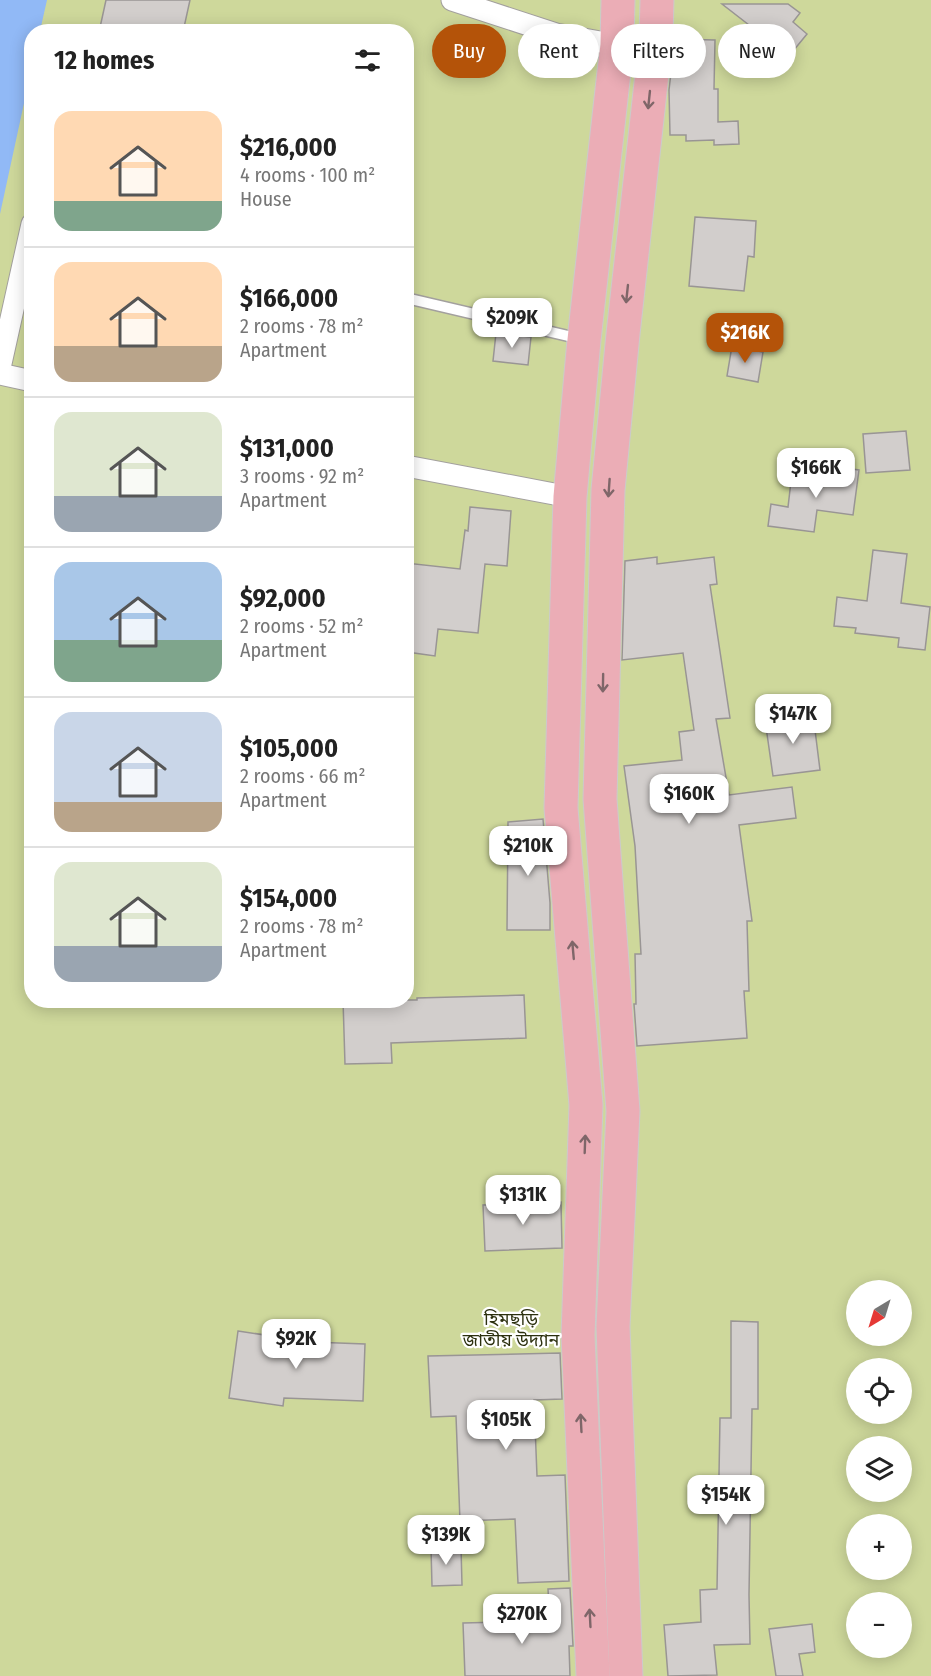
<!DOCTYPE html>
<html lang="en">
<head>
<meta charset="utf-8">
<style>
  :root { --surface:#fff; --page:#f6f6f6; --text:#222; --muted:#767676; --line:#e0e0e0; --accent:#b45309 }
  body { margin:0; font-family:"Fira Sans Condensed","Noto Sans Bengali",sans-serif; background:var(--page); color:var(--text); height:100vh; display:flex; flex-direction:column; font-size:22px; white-space:nowrap }
  * { box-sizing:border-box; margin:0 }
  p { font-size:20px; color:var(--muted) }
  .icon { flex:none; width:33px; height:33px; fill:none; stroke:currentColor; stroke-width:2; stroke-linecap:round; stroke-linejoin:round }
  .map { position:relative; flex:1; overflow:hidden }
  .sheet { position:absolute; left:24px; top:24px; width:390px; height:984px; display:flex; flex-direction:column; background:var(--surface); border-radius:24px; box-shadow:0 3px 15px #0003 }
  .sheet>* { flex:none }
  .top-card { position:absolute; left:432px; top:24px; width:408px; height:54px; display:flex; gap:12px }
  .needle { width:39px; rotate:218deg }
  .buttons { position:absolute; left:846px; top:1280px; display:grid; gap:12px }
  .buttons a { display:grid; place-items:center; width:66px; height:66px; border-radius:50%; background:var(--surface); box-shadow:0 3px 15px #0003; font-size:30px }
  .price { position:absolute; translate:-50% -51px; padding:0 14px; border-radius:12px; background:#fff; color:#222; font-size:20px; line-height:39px; filter:drop-shadow(0 2px 3px #0008) }
  .price::after { content:''; position:absolute; left:50%; top:36px; width:18px; height:14px; margin-left:-9px; background:inherit; clip-path:polygon(0 0,100% 0,50% 100%) }
  .price.active { background:var(--accent); color:#fff }
  ul { padding:0; list-style:none }
  li { display:flex; align-items:center; gap:18px; height:150px; padding:0 30px }
  li+li { border-top:2px solid var(--line) }
  li span { display:grid; place-items:center; flex:none; width:168px; height:120px; border-radius:18px; color:#555 }
  li>.icon { margin-inline-start:auto }
  span .icon { width:72px; height:72px; fill:#fffc; stroke-width:1 }
  li b { font-size:26px }
  h2 { display:flex; justify-content:space-between; align-items:center; height:72px; padding:0 30px; font-size:26px }
  .chip { padding:0 21px; border-radius:27px; background:var(--surface); box-shadow:0 3px 15px #0003; font-size:21px; line-height:54px }
  .chip.active { background:var(--accent); color:#fff }
  .map>svg:first-child { display:block }
  .green { fill:#ced89b; fill-rule:evenodd }
  .water { fill:#91b9f6 }
  .building { fill:#d2cecc; stroke:#999594; stroke-width:1.5 }
  .lines { fill:none; stroke-linecap:round; stroke-linejoin:round }
  .lane-casing { stroke:#a3a09e; stroke-width:13 }
  .street-casing { stroke:#a3a09e; stroke-width:23 }
  .primary-casing { stroke:#cbcbca; stroke-width:35 }
  .lane { stroke:#fff; stroke-width:10 }
  .street { stroke:#fff; stroke-width:21 }
  .primary { stroke:#ebadb6; stroke-width:33 }
  .oneway { stroke:#7f6669 }
  .labels { text-anchor:middle; stroke-width:4.5; stroke-linejoin:round; paint-order:stroke }
  .park-label { font-size:18px; fill:#2c300f; stroke:#fff }
</style>
</head>
<body>
<div class="map">
<svg width="931" height="1676" viewBox="0 0 931 1676">
  <rect width="100%" height="100%" fill="#f2eeec"/>
  <!-- green -->
  <path class="green" d="M0 0H931V1676H0ZM32 32H406V1000H32ZM856 1290H902V1335H856ZM856 1368H902V1413H856ZM856 1446H902V1491H856ZM856 1524H902V1569H856ZM856 1602H902V1647H856Z"/>
  <!-- water -->
  <polygon class="water" points="0,0 47,0 40,31 32,32 31,71 0,214"/>
  <!-- building -->
  <g class="building">
    <polygon points="106,0 190,0 183,32 99,32"/>
    <polygon points="722,4 788,4 800,13 793,22 807,34 789,56"/>
    <polygon points="675,39 715,40 714,89 718,89 718,122 738,121 739,144 714,145 714,140 686,141 686,135 670,135 669,90"/>
    <polygon points="695,217 756,221 754,257 748,256 744,291 689,286"/>
    <polygon points="496,333 531,337 528,365 493,361"/>
    <polygon points="732,346 763,352 758,382 727,376"/>
    <polygon points="906,431 910,470 866,473 863,434"/>
    <polygon points="828,466 859,470 853,515 817,510 814,532 768,526 771,504 788,507 792,473 827,477"/>
    <polygon points="470,507 511,511 507,566 485,564 478,633 438,629 435,656 407,652 406,563 460,569 465,530 468,531"/>
    <polygon points="873,550 907,554 901,603 930,607 925,650 898,647 899,638 855,633 856,628 834,626 837,597 867,601"/>
    <polygon points="657,557 657,564 714,557 717,584 710,585 730,718 716,719 729,795 792,787 796,818 739,825 752,921 747,921 749,991 744,991 747,1038 637,1046 634,1004 636,1004 635,954 641,954 635,846 624,766 682,760 679,732 694,730 683,653 622,660 625,561"/>
    <polygon points="813,714 820,770 773,776 765,720"/>
    <polygon points="543,819 550,903 550,930 507,930 508,822"/>
    <polygon points="524,995 526,1038 391,1043 392,1063 345,1064 343,1000 417,1000 417,998"/>
    <polygon points="561,1202 562,1248 485,1251 483,1205"/>
    <polygon points="731,1321 758,1322 758,1409 752,1409 749,1595 750,1644 714,1645 717,1675 668,1676 664,1625 701,1622 700,1590 717,1589 720,1418 731,1418"/>
    <polygon points="238,1331 312,1342 365,1344 363,1401 284,1398 283,1406 229,1398"/>
    <polygon points="560,1353 562,1399 534,1400 537,1476 565,1475 569,1581 518,1583 515,1519 460,1521 456,1416 431,1417 428,1356"/>
    <polygon points="461,1547 462,1585 432,1586 431,1548"/>
    <polygon points="570,1588 573,1646 569,1646 570,1676 465,1676 463,1623 502,1622 502,1630 550,1628 548,1589"/>
    <polygon points="812,1624 815,1652 799,1654 803,1676 776,1676 769,1629"/>
  </g>
  <g class="lines">
    <defs>
      <polyline id="lane" points="406,298 581,339"/>
      <g id="street">
        <polyline points="452,0 556,34 617,45"/>
        <polyline points="0,368 32,224"/>
        <polyline points="0,374 32,381"/>
        <polyline points="406,466 570,497"/>
      </g>
      <g id="primary">
        <polyline points="593,1676 578,1336 586,1105 561,808 570,497 584,340 617,45 618,0"/>
        <polyline points="626,1676 613,1327 623,1111 600,799 608,490 623,334 656,38 657,0"/>
      </g>
    </defs>
    <!-- lane casing -->
    <use href="#lane" class="lane-casing"/>
    <!-- street casing -->
    <use href="#street" class="street-casing"/>
    <!-- primary casing -->
    <use href="#primary" class="primary-casing"/>
    <!-- lane -->
    <use href="#lane" class="lane"/>
    <!-- street -->
    <use href="#street" class="street"/>
    <!-- primary -->
    <use href="#primary" class="primary"/>
  </g>
  <!-- one-way arrows -->
  <defs><path id="oneway-shaft" d="M-6 0H5M1.5-3L5.5 0L1.5 3" fill="none" stroke-width="1.6" stroke-linecap="round" stroke-linejoin="round" transform="scale(1.5)"/></defs>
  <g class="oneway">
    <use href="#oneway-shaft" transform="translate(649 100) rotate(96)"/>
    <use href="#oneway-shaft" transform="translate(627 294) rotate(96)"/>
    <use href="#oneway-shaft" transform="translate(609 488) rotate(94)"/>
    <use href="#oneway-shaft" transform="translate(603 683) rotate(91)"/>
    <use href="#oneway-shaft" transform="translate(573 950) rotate(-95)"/>
    <use href="#oneway-shaft" transform="translate(585 1144) rotate(-88)"/>
    <use href="#oneway-shaft" transform="translate(581 1423) rotate(-93)"/>
    <use href="#oneway-shaft" transform="translate(590 1618) rotate(-93)"/>
  </g>
  <g class="labels">
    <!-- park labels -->
    <g class="park-label">
      <text x="511" y="1325">হিমছড়ি<tspan x="511" dy="21">জাতীয় উদ্যান</tspan></text>
    </g>
  </g>
</svg>
<div class="buttons">
<a><svg class="needle" viewBox="-14 -14 28 28"><path d="M0-13l5 13h-10z" fill="#e53935"/><path d="M0 13l5-13h-10z" fill="#767676"/></svg></a>
<a><svg class="icon" aria-label="locate" viewBox="0 0 24 24"><circle cx="12" cy="12" r="6"/><path d="M12 2v4M12 18v4M2 12h4M18 12h4"/></svg></a>
<a><svg class="icon" aria-label="layers" viewBox="0 0 24 24"><path d="M12 4l9 5-9 5-9-5zM3 14l9 5 9-5"/></svg></a>
<a>+</a>
<a>−</a>
</div>
<b class="price" style="left:512px;top:349px">$209K</b>
<b class="price active" style="left:745px;top:364px">$216K</b>
<b class="price" style="left:816px;top:499px">$166K</b>
<b class="price" style="left:793px;top:745px">$147K</b>
<b class="price" style="left:689px;top:825px">$160K</b>
<b class="price" style="left:528px;top:877px">$210K</b>
<b class="price" style="left:523px;top:1226px">$131K</b>
<b class="price" style="left:296px;top:1370px">$92K</b>
<b class="price" style="left:506px;top:1451px">$105K</b>
<b class="price" style="left:726px;top:1526px">$154K</b>
<b class="price" style="left:446px;top:1566px">$139K</b>
<b class="price" style="left:522px;top:1645px">$270K</b>
<div class="top-card">
<a class="chip active">Buy</a>
<a class="chip">Rent</a>
<a class="chip">Filters</a>
<a class="chip">New</a>
</div>
<section class="sheet">
<h2>12 homes<svg class="icon" aria-label="filters" viewBox="0 0 24 24"><path d="M4 7h16M4 17h16"/><circle cx="9" cy="7" r="2"/><circle cx="15" cy="17" r="2"/></svg></h2>
<ul>
<li><span style="background:linear-gradient(#ffd9b3 75%,#7fa58c 0)"><svg class="icon" aria-label="home" viewBox="0 0 24 24"><path d="M3 11l9-7 9 7M6 9v11h12V9"/></svg></span><div><b>$216,000</b><p>4 rooms · 100 m²</p><p>House</p></div></li>
<li><span style="background:linear-gradient(#ffd9b3 70%,#b9a48a 0)"><svg class="icon" aria-label="home" viewBox="0 0 24 24"><path d="M3 11l9-7 9 7M6 9v11h12V9"/></svg></span><div><b>$166,000</b><p>2 rooms · 78 m²</p><p>Apartment</p></div></li>
<li><span style="background:linear-gradient(#dfe7d0 70%,#9aa5b1 0)"><svg class="icon" aria-label="home" viewBox="0 0 24 24"><path d="M3 11l9-7 9 7M6 9v11h12V9"/></svg></span><div><b>$131,000</b><p>3 rooms · 92 m²</p><p>Apartment</p></div></li>
<li><span style="background:linear-gradient(#a9c7e8 65%,#7fa58c 0)"><svg class="icon" aria-label="home" viewBox="0 0 24 24"><path d="M3 11l9-7 9 7M6 9v11h12V9"/></svg></span><div><b>$92,000</b><p>2 rooms · 52 m²</p><p>Apartment</p></div></li>
<li><span style="background:linear-gradient(#c9d6e8 75%,#b9a48a 0)"><svg class="icon" aria-label="home" viewBox="0 0 24 24"><path d="M3 11l9-7 9 7M6 9v11h12V9"/></svg></span><div><b>$105,000</b><p>2 rooms · 66 m²</p><p>Apartment</p></div></li>
<li><span style="background:linear-gradient(#dfe7d0 70%,#9aa5b1 0)"><svg class="icon" aria-label="home" viewBox="0 0 24 24"><path d="M3 11l9-7 9 7M6 9v11h12V9"/></svg></span><div><b>$154,000</b><p>2 rooms · 78 m²</p><p>Apartment</p></div></li>
</ul>
</section>
</div>
</body>
</html>
